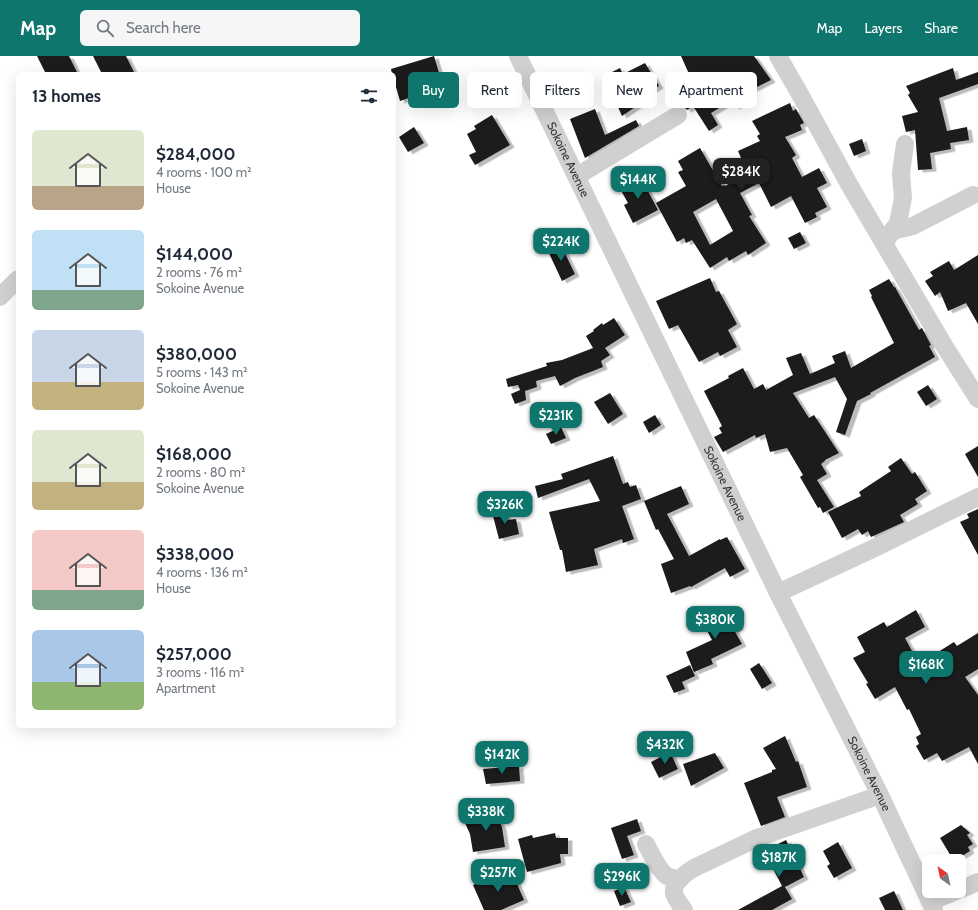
<!DOCTYPE html>
<html lang="en">
<head>
<meta charset="utf-8">
<style>
  :root { --surface:#fff; --page:#f6f6f7; --text:#1f2937; --muted:#747a83; --accent:#0f766e }
  body { margin:0; font-family:Cabin,sans-serif; background:var(--page); color:var(--text); height:100vh; display:flex; flex-direction:column; font-size:15px; white-space:nowrap }
  * { box-sizing:border-box; margin:0 }
  p { font-size:13px; color:var(--muted) }
  .icon { flex:none; width:22px; height:22px; fill:none; stroke:currentColor; stroke-width:2; stroke-linecap:round; stroke-linejoin:round }
  .map { position:relative; flex:1; overflow:hidden }
  .side { position:absolute; left:16px; top:16px; width:380px; height:656px; display:flex; flex-direction:column; background:var(--surface); border-radius:6px; box-shadow:0 4px 16px #0002 }
  .side>* { flex:none }
  .top-card { position:absolute; left:408px; top:16px; width:380px; height:36px; display:flex; gap:8px }
  .needle { width:26px; rotate:327deg }
  .controls { position:absolute; left:922px; top:798px; display:grid; gap:8px }
  .controls a { display:grid; place-items:center; width:44px; height:44px; border-radius:6px; background:var(--surface); box-shadow:0 4px 16px #0002; font-size:20px }
  .price { position:absolute; translate:-50% -34px; padding:0 9px; border-radius:8px; background:var(--accent); color:#fff; font-size:13px; line-height:26px; filter:drop-shadow(0 1px 2px #0008) }
  .price::after { content:''; position:absolute; left:50%; top:24px; width:12px; height:9px; margin-left:-6px; background:inherit; clip-path:polygon(0 0,100% 0,50% 100%) }
  .price.selected { background:#222; color:#fff }
  ul { padding:0; list-style:none }
  li { display:flex; align-items:center; gap:12px; height:100px; padding:0 16px }
  li span { display:grid; place-items:center; flex:none; width:112px; height:80px; border-radius:6px; color:#555 }
  li>.icon { margin-inline-start:auto }
  span .icon { width:48px; height:48px; fill:#fffc; stroke-width:1 }
  li b { font-size:17px }
  h2 { display:flex; justify-content:space-between; align-items:center; height:48px; padding:0 16px; font-size:17px }
  .chip { padding:0 14px; border-radius:6px; background:var(--surface); box-shadow:0 4px 16px #0002; font-size:14px; line-height:36px }
  .chip.selected { background:var(--accent); color:#fff }
  header { display:flex; align-items:center; gap:24px; box-sizing:border-box; height:56px; padding:0 20px; background:var(--accent); color:#fff }
  header strong { font-size:19px }
  nav { display:flex; gap:22px; margin-inline-start:auto; font-size:14px }
  .search { width:280px; height:36px; background:var(--page); display:flex; align-items:center; gap:10px; box-sizing:border-box; padding:0 14px; border-radius:6px; color:var(--muted); font-size:15px }
  .map>svg:first-child { display:block }
  .building { fill:#1a1a1a; fill-rule:evenodd; filter:url(#shadow) }
  .lines { fill:none; stroke-linecap:round; stroke-linejoin:round }
  .minor { stroke:#d0d0d0; stroke-width:18 }
  .labels { text-anchor:middle; stroke-width:4; stroke-linejoin:round; paint-order:stroke }
  .street-label { font-size:12px; fill:#333; stroke:#fff }
</style>
</head>
<body>
<header>
<strong>Map</strong>
<div class="search"><svg class="icon" aria-label="search" viewBox="0 0 24 24"><circle cx="10" cy="10" r="6"/><path d="M15 15l6 6"/></svg>Search here</div>
<nav><a>Map</a><a>Layers</a><a>Share</a></nav>
</header>
<div class="map">
<svg width="978" height="854" viewBox="0 0 978 854">
  <defs>
    <filter id="shadow"><feDropShadow dx="4.5" dy="2.5" stdDeviation="0" flood-color="#0004"/></filter>
  </defs>
  <rect width="100%" height="100%" fill="#fff"/>
  <!-- building -->
  <g class="building">
    <polygon points="37,0 69,0 78,18 46,18"/>
    <polygon points="93,0 126,0 135,18 102,18"/>
    <polygon points="434,0 443,30 400,45 394,24 394,18 392,18 391,13"/>
    <polygon points="681,0 754,0 771,24 751,34 753,38 735,51 731,45 711,57 718,69 709,75 693,50 687,54 683,50 680,49 675,42 694,29"/>
    <polygon points="645,7 659,30 644,39 647,43 622,60 604,20 620,12 623,18"/>
    <polygon points="953,12 956,24 978,16 978,28 939,42 947,75 967,71 969,84 950,87 951,93 930,97 932,113 918,114 915,74 906,76 902,60 918,56 908,39 910,37 906,30"/>
    <path d="M790 47 793 55 796 53 804 67 800 69 802 74 785 81 796 99 792 102 802 121 819 112 827 127 817 132 827 151 815 157 817 161 805 167 791 140 771 151 759 127 740 137 752 159 749 160 766 187 748 199 746 195 729 205 727 201 710 212 692 184 686 187 684 182 677 186 656 147 686 130 678 116 683 114 678 105 700 92 722 130 724 129 725 130 748 118 738 95 760 85 757 80 760 78 752 65ZM716 143 733 175 710 189 693 156Z"/>
    <polygon points="595,53 605,79 636,64 639,70 585,102 570,63"/>
    <polygon points="492,59 510,89 475,109 469,99 476,96 467,78 476,73 474,70"/>
    <polygon points="414,71 424,87 408,96 399,81"/>
    <polygon points="862,83 866,95 854,100 849,88"/>
    <polygon points="640,120 658,154 633,167 624,149 628,147 619,131"/>
    <polygon points="800,176 806,187 794,193 788,182"/>
    <polygon points="560,187 575,218 562,225 547,193"/>
    <polygon points="978,199 978,268 966,247 948,255 940,236 935,240 925,225 933,220 930,216 949,205 954,214"/>
    <polygon points="710,222 716,236 719,235 737,268 728,274 737,291 720,300 718,296 699,306 678,269 669,273 656,245"/>
    <polygon points="889,223 894,231 895,231 919,274 922,272 931,289 929,290 935,301 870,337 871,338 857,345 845,379 836,376 847,343 835,321 793,337 809,362 814,359 839,397 825,404 825,405 821,408 827,418 817,424 834,451 823,457 820,451 818,452 800,421 803,419 787,392 770,396 765,378 756,382 755,379 723,396 714,381 722,377 719,372 722,370 704,335 729,322 728,320 743,312 754,333 763,328 766,334 793,319 786,302 801,297 810,318 835,307 832,300 845,295 851,312 894,287 871,241 872,240 869,234"/>
    <polygon points="614,262 625,279 605,292 610,299 601,305 603,311 575,322 560,330 555,320 536,325 537,331 525,335 526,344 515,348 511,338 520,334 518,329 508,331 506,323 547,310 546,307 562,304 593,292 586,280 594,275 593,274 602,267 603,269"/>
    <polygon points="928,329 937,343 926,350 917,336"/>
    <polygon points="610,337 623,358 608,368 594,346"/>
    <polygon points="655,359 661,369 649,377 643,366"/>
    <polygon points="561,371 566,382 551,388 546,378"/>
    <polygon points="978,390 978,421 965,398"/>
    <polygon points="613,400 623,428 628,426 630,431 636,429 641,443 622,450 634,483 623,487 622,483 594,493 598,509 566,516 562,494 560,494 549,456 600,445 589,423 538,442 535,430 563,423 561,418"/>
    <polygon points="901,402 912,418 915,416 927,435 915,443 918,448 900,459 904,466 871,481 868,475 862,479 858,473 842,482 828,456 861,440 859,436 891,415 888,411"/>
    <polygon points="681,430 689,448 667,458 689,500 720,483 720,484 727,481 745,513 730,521 725,512 691,531 690,530 671,537 661,508 674,503 658,473 656,474 644,445"/>
    <polygon points="504,453 507,464 516,463 519,478 499,483 492,456"/>
    <polygon points="978,453 978,499 960,466 969,462 967,458"/>
    <polygon points="724,554 726,558 731,555 739,571 734,574 742,588 711,603 713,608 694,616 686,596 712,584 702,565"/>
    <polygon points="916,554 925,571 905,582 919,608 954,586 957,590 978,577 978,613 965,621 978,639 978,708 969,691 942,705 937,697 924,704 916,690 919,688 916,681 921,678 909,653 907,654 895,631 875,643 866,628 868,627 853,602 865,596 857,581 884,566 887,571"/>
    <polygon points="759,607 772,627 762,633 750,613"/>
    <polygon points="690,609 695,620 682,626 685,633 674,637 666,620"/>
    <polygon points="785,680 796,706 798,705 807,731 777,741 785,761 761,770 744,727 772,716 772,714 776,713 763,692"/>
    <polygon points="670,696 678,713 659,722 651,706"/>
    <polygon points="715,697 724,712 691,730 683,708"/>
    <polygon points="519,710 520,725 486,728 483,713"/>
    <polygon points="493,753 502,771 505,791 473,796 470,778 465,767"/>
    <polygon points="637,763 641,775 627,780 634,799 622,803 611,772"/>
    <polygon points="961,769 970,777 967,779 973,788 968,791 970,795 954,805 940,782"/>
    <polygon points="555,777 556,782 568,782 568,798 560,798 561,807 527,816 518,783 532,779 533,782"/>
    <polygon points="786,784 804,821 785,831 792,843 772,854 738,854 782,830 764,795"/>
    <polygon points="838,786 852,812 834,822 827,810 830,808 823,795"/>
    <polygon points="497,818 501,827 514,821 524,844 501,854 484,854 473,829"/>
    <polygon points="624,831 631,846 620,850 614,835"/>
    <polygon points="894,835 903,854 885,854 879,842"/>
  </g>
  <g class="lines">
    <!-- minor -->
    <g class="minor">
      <path id="s1" d="M518 0 778 537 880 739 934 854"/>
      <polyline points="778,0 801,40 850,130 945,291 978,343"/>
      <polyline points="577,120 678,59"/>
      <polyline points="892,175 913,170 973,139"/>
      <polyline points="884,187 898,167 903,142 901,117 905,88"/>
      <polyline points="0,241 18,223"/>
      <polyline points="778,537 883,488 978,441"/>
      <path d="M646 788C650 796 660 816 667 820 671 822 675 822 680 823"/>
      <polyline points="959,834 978,826"/>
      <polyline points="930,846 956,835"/>
      <path d="M684 854C681 850 675 841 674 837 672 827 687 816 694 812L757 782 880 739"/>
    </g>
  </g>
  <g class="labels">
    <!-- street labels -->
    <g class="street-label">
      <text dy="4" stroke="none"><textPath href="#s1" startOffset="115">Sokoine Avenue</textPath></text>
      <text dy="4" stroke="none"><textPath href="#s1" startOffset="475">Sokoine Avenue</textPath></text>
      <text dy="4" stroke="none"><textPath href="#s1" startOffset="799">Sokoine Avenue</textPath></text>
    </g>
  </g>
</svg>
<div class="controls">
<a><svg class="needle" viewBox="-14 -14 28 28"><path d="M0-13l5 13h-10z" fill="#e53935"/><path d="M0 13l5-13h-10z" fill="#747a83"/></svg></a>
</div>
<b class="price selected" style="left:741px;top:136px">$284K</b>
<b class="price" style="left:638px;top:144px">$144K</b>
<b class="price" style="left:561px;top:206px">$224K</b>
<b class="price" style="left:556px;top:380px">$231K</b>
<b class="price" style="left:505px;top:469px">$326K</b>
<b class="price" style="left:715px;top:584px">$380K</b>
<b class="price" style="left:926px;top:629px">$168K</b>
<b class="price" style="left:665px;top:709px">$432K</b>
<b class="price" style="left:502px;top:719px">$142K</b>
<b class="price" style="left:486px;top:776px">$338K</b>
<b class="price" style="left:779px;top:822px">$187K</b>
<b class="price" style="left:498px;top:837px">$257K</b>
<b class="price" style="left:622px;top:841px">$296K</b>
<div class="top-card">
<a class="chip selected">Buy</a>
<a class="chip">Rent</a>
<a class="chip">Filters</a>
<a class="chip">New</a>
<a class="chip">Apartment</a>
</div>
<section class="side">
<h2>13 homes<svg class="icon" aria-label="filters" viewBox="0 0 24 24"><path d="M4 7h16M4 17h16"/><circle cx="9" cy="7" r="2"/><circle cx="15" cy="17" r="2"/></svg></h2>
<ul>
<li><span style="background:linear-gradient(#dfe7d0 70%,#b9a48a 0)"><svg class="icon" aria-label="home" viewBox="0 0 24 24"><path d="M3 11l9-7 9 7M6 9v11h12V9"/></svg></span><div><b>$284,000</b><p>4 rooms · 100 m²</p><p>House</p></div></li>
<li><span style="background:linear-gradient(#bfe0f5 75%,#7fa58c 0)"><svg class="icon" aria-label="home" viewBox="0 0 24 24"><path d="M3 11l9-7 9 7M6 9v11h12V9"/></svg></span><div><b>$144,000</b><p>2 rooms · 76 m²</p><p>Sokoine Avenue</p></div></li>
<li><span style="background:linear-gradient(#c9d6e8 65%,#c2b280 0)"><svg class="icon" aria-label="home" viewBox="0 0 24 24"><path d="M3 11l9-7 9 7M6 9v11h12V9"/></svg></span><div><b>$380,000</b><p>5 rooms · 143 m²</p><p>Sokoine Avenue</p></div></li>
<li><span style="background:linear-gradient(#dfe7d0 65%,#c2b280 0)"><svg class="icon" aria-label="home" viewBox="0 0 24 24"><path d="M3 11l9-7 9 7M6 9v11h12V9"/></svg></span><div><b>$168,000</b><p>2 rooms · 80 m²</p><p>Sokoine Avenue</p></div></li>
<li><span style="background:linear-gradient(#f6c9c9 75%,#7fa58c 0)"><svg class="icon" aria-label="home" viewBox="0 0 24 24"><path d="M3 11l9-7 9 7M6 9v11h12V9"/></svg></span><div><b>$338,000</b><p>4 rooms · 136 m²</p><p>House</p></div></li>
<li><span style="background:linear-gradient(#a9c7e8 65%,#8fb573 0)"><svg class="icon" aria-label="home" viewBox="0 0 24 24"><path d="M3 11l9-7 9 7M6 9v11h12V9"/></svg></span><div><b>$257,000</b><p>3 rooms · 116 m²</p><p>Apartment</p></div></li>
</ul>
</section>
</div>
</body>
</html>
